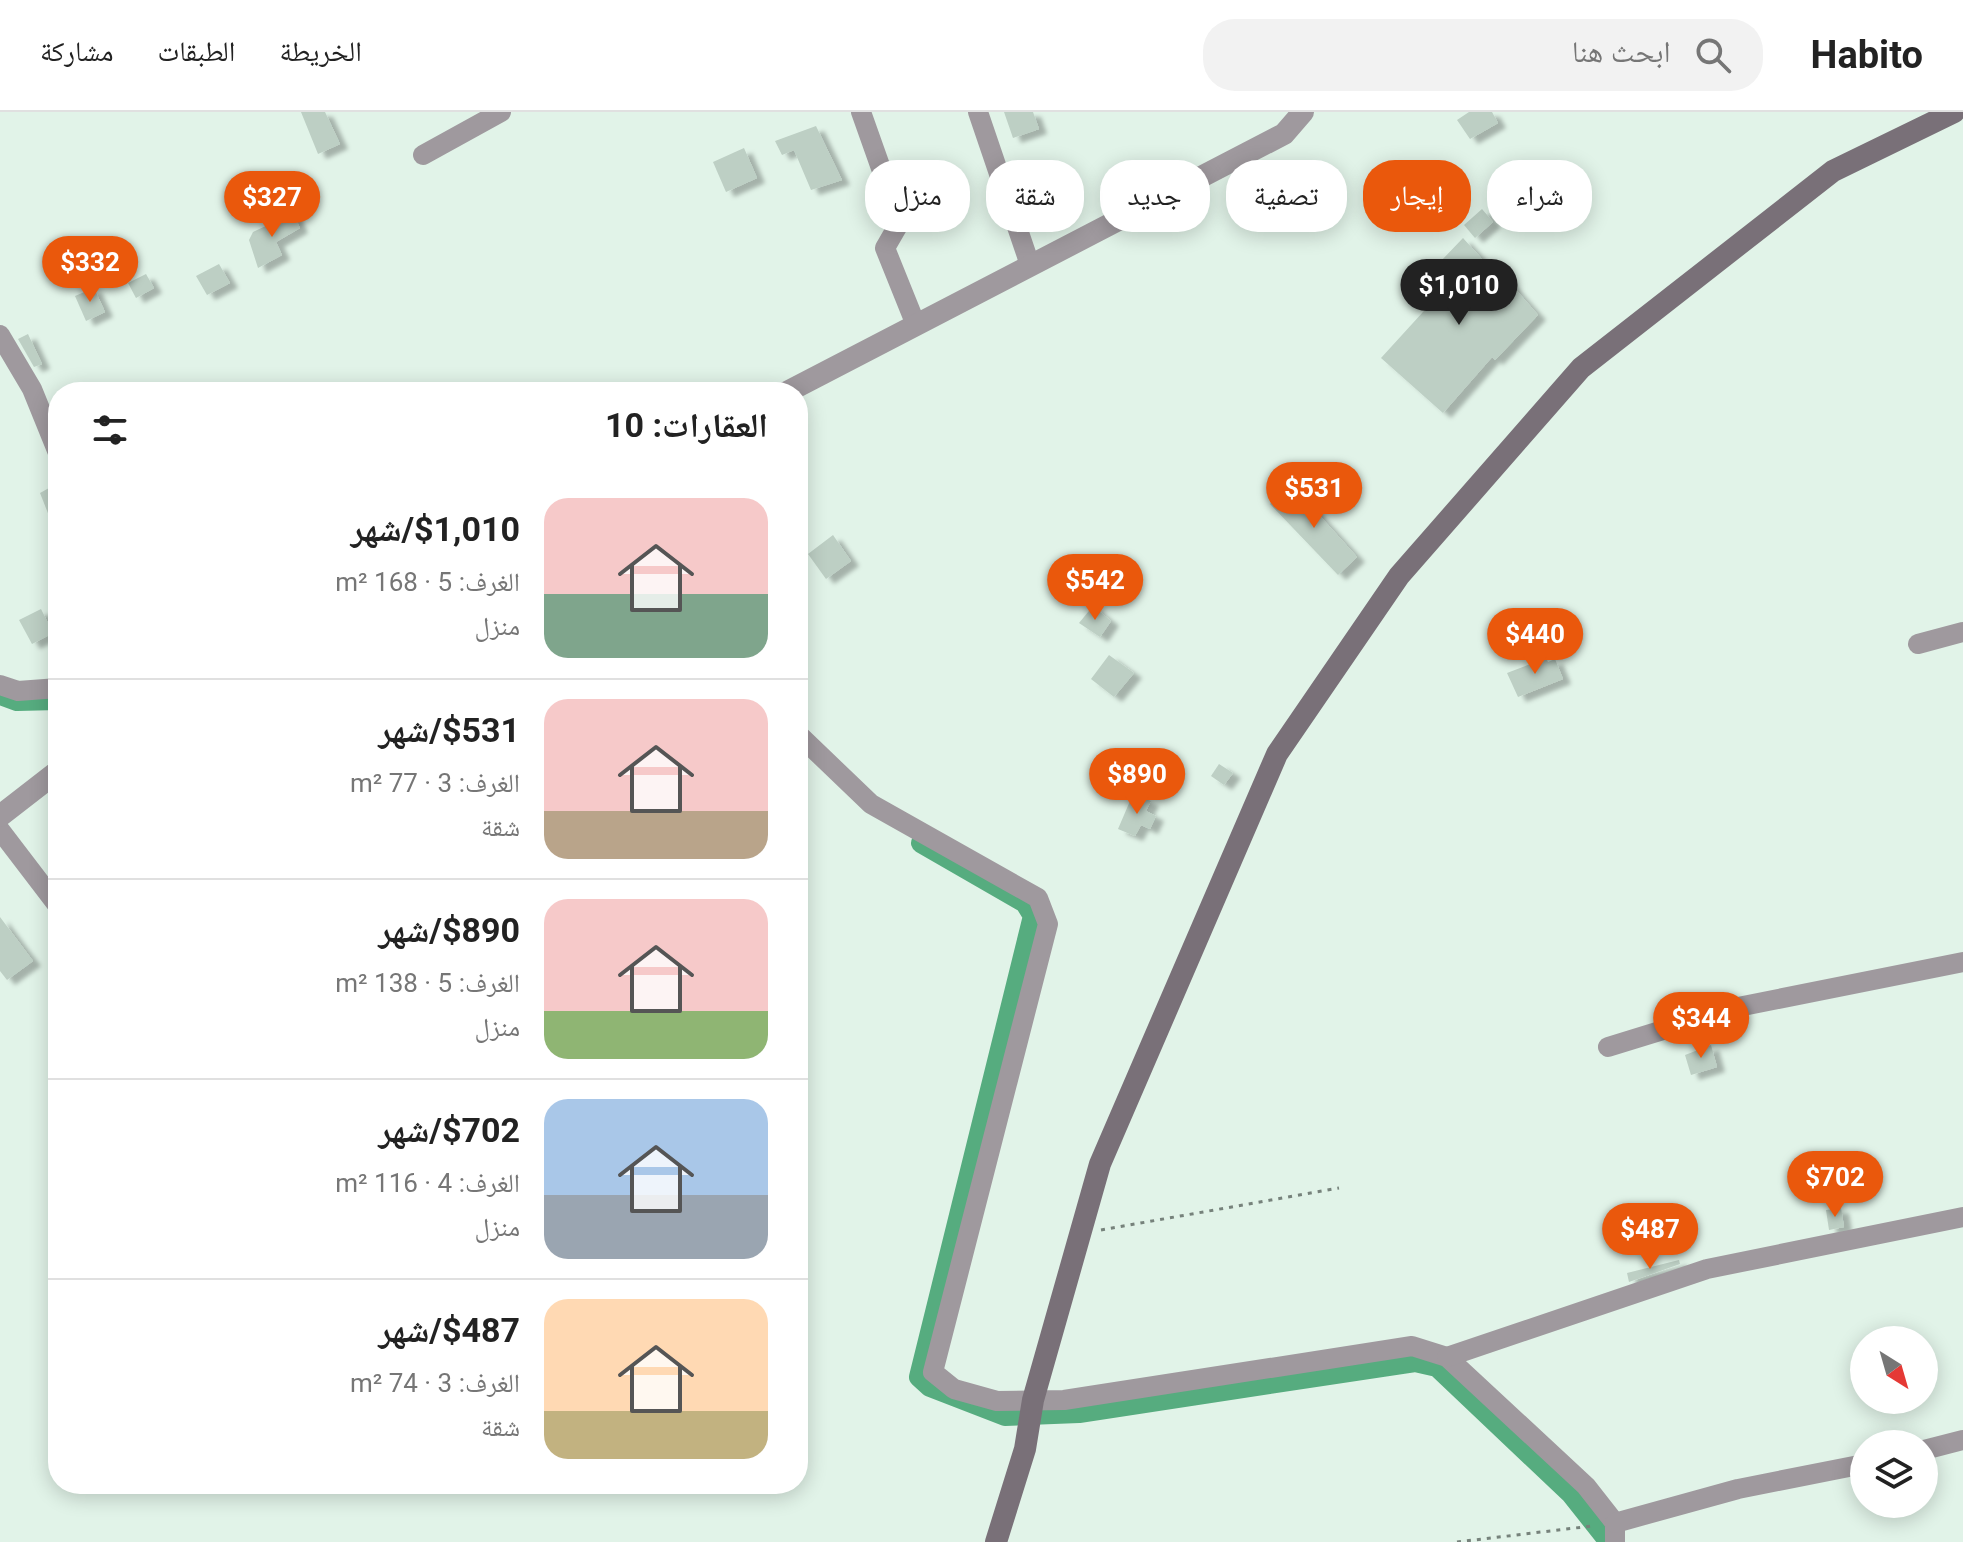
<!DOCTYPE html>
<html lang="ar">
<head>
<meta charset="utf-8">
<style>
  :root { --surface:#fff; --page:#f2f2f2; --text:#222; --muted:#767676; --line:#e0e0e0; --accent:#ea580c }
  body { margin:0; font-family:Roboto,"Noto Naskh Arabic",sans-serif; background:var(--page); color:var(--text); direction:rtl; height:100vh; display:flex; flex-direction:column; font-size:30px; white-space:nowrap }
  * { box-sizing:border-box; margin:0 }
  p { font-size:26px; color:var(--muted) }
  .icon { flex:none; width:44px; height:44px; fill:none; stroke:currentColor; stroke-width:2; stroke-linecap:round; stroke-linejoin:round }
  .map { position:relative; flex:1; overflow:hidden; direction:ltr }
  .panel { position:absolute; left:48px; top:270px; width:760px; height:1112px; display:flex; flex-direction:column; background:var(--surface); border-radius:32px; box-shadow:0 4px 20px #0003; direction:rtl }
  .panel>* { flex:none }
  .hud { position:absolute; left:832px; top:48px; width:760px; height:72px; direction:rtl; display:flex; gap:16px }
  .needle { width:52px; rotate:143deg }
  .tools { position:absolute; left:1850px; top:1214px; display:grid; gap:16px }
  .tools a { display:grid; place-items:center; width:88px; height:88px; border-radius:50%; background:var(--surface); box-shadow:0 4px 20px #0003; font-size:40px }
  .price { position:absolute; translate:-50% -68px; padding:0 18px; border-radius:28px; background:var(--accent); color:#fff; font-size:26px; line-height:52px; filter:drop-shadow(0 2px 4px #0008) }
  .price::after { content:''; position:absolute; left:50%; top:48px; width:24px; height:18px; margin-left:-12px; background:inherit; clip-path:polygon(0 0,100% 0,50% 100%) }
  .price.on { background:#222; color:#fff }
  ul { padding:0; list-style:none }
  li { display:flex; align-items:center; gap:24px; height:200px; padding:0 40px }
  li+li { border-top:2px solid var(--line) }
  li span { display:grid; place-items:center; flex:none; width:224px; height:160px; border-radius:24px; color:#555 }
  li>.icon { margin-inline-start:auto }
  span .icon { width:96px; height:96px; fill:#fffc; stroke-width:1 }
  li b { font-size:34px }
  h2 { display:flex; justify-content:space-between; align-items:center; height:96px; padding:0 40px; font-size:34px }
  .tag { padding:0 28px; border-radius:32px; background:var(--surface); box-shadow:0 4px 20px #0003; font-size:28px; line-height:72px }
  .tag.on { background:var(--accent); color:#fff }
  header { display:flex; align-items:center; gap:48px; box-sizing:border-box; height:112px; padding:0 40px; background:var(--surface); border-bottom:2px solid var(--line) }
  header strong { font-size:38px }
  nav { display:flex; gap:44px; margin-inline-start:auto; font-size:28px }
  .search { width:560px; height:72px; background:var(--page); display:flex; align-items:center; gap:20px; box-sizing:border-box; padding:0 28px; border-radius:32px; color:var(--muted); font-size:30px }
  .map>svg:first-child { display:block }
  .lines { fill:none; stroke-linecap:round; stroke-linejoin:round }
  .canal { stroke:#56ac7f; stroke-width:20 }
  .building { fill:#bdcfc4; filter:url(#shadow) }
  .path { stroke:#76827b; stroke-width:3; stroke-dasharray:4 6; stroke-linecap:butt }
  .minor { stroke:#9f999e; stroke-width:20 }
  .tertiary { stroke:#9f999e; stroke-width:22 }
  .secondary { stroke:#797078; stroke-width:22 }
</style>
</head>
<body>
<header>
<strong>Habito</strong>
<div class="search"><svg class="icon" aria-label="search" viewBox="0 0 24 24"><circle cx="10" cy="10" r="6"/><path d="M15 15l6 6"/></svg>ابحث هنا</div>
<nav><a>الخريطة</a><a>الطبقات</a><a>مشاركة</a></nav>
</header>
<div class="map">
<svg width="1963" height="1430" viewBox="0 0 1963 1430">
  <defs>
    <filter id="shadow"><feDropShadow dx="8" dy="5" stdDeviation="2" flood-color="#0004"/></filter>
  </defs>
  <rect width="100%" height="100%" fill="#e1f3e8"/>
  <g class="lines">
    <!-- canal -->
    <g class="canal">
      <polyline points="3,584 17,589 58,588"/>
      <polyline points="921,731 1025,791 1033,804 919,1265 930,1275 1005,1304 1079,1301 1415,1250 1437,1255 1571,1382 1609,1430"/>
    </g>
  </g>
  <!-- building -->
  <g class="building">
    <polygon points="301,0 325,0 340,32 318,42"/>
    <polygon points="1004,0 1033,0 1039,17 1013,26"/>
    <polygon points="1469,0 1492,0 1498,11 1470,27 1457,8"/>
    <polygon points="816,14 842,68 811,78 794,38 782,43 775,29"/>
    <polygon points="744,36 757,66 726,80 713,50"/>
    <polygon points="1482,97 1493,110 1475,126 1464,113"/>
    <polygon points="293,101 300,116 276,130 282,143 258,156 249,128 253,120"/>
    <polygon points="1463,126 1501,168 1504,164 1538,203 1495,248 1492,245 1443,301 1381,246 1433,189 1417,174"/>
    <polygon points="219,152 230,171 207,183 196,164"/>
    <polygon points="146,162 154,176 136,186 128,171"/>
    <polygon points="94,176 105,200 86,209 75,184"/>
    <polygon points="28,222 42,252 34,255 18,227"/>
    <polygon points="58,371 58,424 57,424 40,381"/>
    <polygon points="1292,373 1357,445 1338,463 1270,392"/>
    <polygon points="833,423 851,449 826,467 808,442"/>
    <polygon points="1093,494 1111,509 1100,525 1079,511"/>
    <polygon points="41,497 53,521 32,532 19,508"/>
    <polygon points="1109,543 1134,561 1114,585 1091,567"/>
    <polygon points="1546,546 1548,550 1555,547 1563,567 1518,585 1507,561"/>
    <polygon points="1219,652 1233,661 1224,673 1211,664"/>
    <polygon points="1133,682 1151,689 1146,699 1156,704 1150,717 1141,713 1135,724 1118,717"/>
    <polygon points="0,805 33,849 7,868 0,859"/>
    <polygon points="1711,933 1717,955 1691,963 1685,943"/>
    <polygon points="1841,1096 1844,1115 1829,1118 1826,1098"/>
    <polygon points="1679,1148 1680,1152 1629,1170 1627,1161"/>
  </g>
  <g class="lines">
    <!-- path -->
    <g class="path">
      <polyline points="1101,1118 1339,1076"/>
      <polyline points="1457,1430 1592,1414"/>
    </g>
    <!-- minor -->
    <g class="minor">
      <polyline points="861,0 900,110 885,136 916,213"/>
      <polyline points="978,0 1030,153"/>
      <polyline points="423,43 501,0"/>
      <polyline points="0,223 32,277 58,341"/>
      <polyline points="1918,532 1963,520"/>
      <polyline points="0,573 18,579 58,576"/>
      <polyline points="798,622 871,692 1038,786 1048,812 933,1260 954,1277 997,1289 1064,1288 1412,1234 1447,1245 1586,1374 1615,1411 1615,1430"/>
      <polyline points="0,718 58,794"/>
      <polyline points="1608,935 1738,895 1963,850"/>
      <polyline points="1447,1245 1707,1157 1963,1105"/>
      <polyline points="1924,1338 1963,1328"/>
      <polyline points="1615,1411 1738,1377 1864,1352"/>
    </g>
    <!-- tertiary -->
    <g class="tertiary">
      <polyline points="787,280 1284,22 1303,0"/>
      <polyline points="0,704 58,659"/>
    </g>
    <!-- secondary -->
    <polyline class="secondary" points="996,1430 1025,1337 1033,1288 1100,1052 1277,642 1399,464 1581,256 1833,59 1954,0"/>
  </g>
</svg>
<div class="tools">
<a><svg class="needle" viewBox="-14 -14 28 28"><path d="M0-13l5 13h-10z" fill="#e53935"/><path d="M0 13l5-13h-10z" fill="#767676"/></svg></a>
<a><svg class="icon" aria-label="layers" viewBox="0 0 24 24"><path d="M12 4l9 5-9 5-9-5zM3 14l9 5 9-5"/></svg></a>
</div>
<b class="price" style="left:272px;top:127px">$327</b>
<b class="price" style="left:90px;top:192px">$332</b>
<b class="price on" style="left:1459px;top:215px">$1,010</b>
<b class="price" style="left:1314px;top:418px">$531</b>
<b class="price" style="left:1095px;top:510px">$542</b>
<b class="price" style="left:1535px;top:564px">$440</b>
<b class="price" style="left:1137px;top:704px">$890</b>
<b class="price" style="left:1701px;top:948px">$344</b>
<b class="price" style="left:1835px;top:1107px">$702</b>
<b class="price" style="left:1650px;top:1159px">$487</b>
<div class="hud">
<a class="tag">شراء</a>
<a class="tag on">إيجار</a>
<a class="tag">تصفية</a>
<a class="tag">جديد</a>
<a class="tag">شقة</a>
<a class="tag">منزل</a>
</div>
<section class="panel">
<h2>العقارات: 10<svg class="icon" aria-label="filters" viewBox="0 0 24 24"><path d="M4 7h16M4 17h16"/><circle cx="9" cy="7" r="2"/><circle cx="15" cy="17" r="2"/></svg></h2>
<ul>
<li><span style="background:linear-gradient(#f6c9c9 60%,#7fa58c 0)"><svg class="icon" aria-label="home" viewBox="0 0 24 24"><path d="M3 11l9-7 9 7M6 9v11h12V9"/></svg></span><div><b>$1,010/شهر</b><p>الغرف: 5 · 168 m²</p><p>منزل</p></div></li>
<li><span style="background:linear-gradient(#f6c9c9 70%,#b9a48a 0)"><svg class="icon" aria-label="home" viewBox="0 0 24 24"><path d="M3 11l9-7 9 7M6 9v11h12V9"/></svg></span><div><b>$531/شهر</b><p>الغرف: 3 · 77 m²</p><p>شقة</p></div></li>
<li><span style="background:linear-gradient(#f6c9c9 70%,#8fb573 0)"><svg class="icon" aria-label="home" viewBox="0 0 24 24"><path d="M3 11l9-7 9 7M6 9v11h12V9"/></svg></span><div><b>$890/شهر</b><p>الغرف: 5 · 138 m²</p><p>منزل</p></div></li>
<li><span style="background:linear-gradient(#a9c7e8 60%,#9aa5b1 0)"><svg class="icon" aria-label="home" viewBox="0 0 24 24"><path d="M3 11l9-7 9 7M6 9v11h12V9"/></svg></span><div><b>$702/شهر</b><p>الغرف: 4 · 116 m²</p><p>منزل</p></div></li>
<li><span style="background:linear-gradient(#ffd9b3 70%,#c2b280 0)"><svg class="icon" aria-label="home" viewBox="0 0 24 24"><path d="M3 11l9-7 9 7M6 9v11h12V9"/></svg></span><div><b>$487/شهر</b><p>الغرف: 3 · 74 m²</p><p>شقة</p></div></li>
</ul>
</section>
</div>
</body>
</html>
